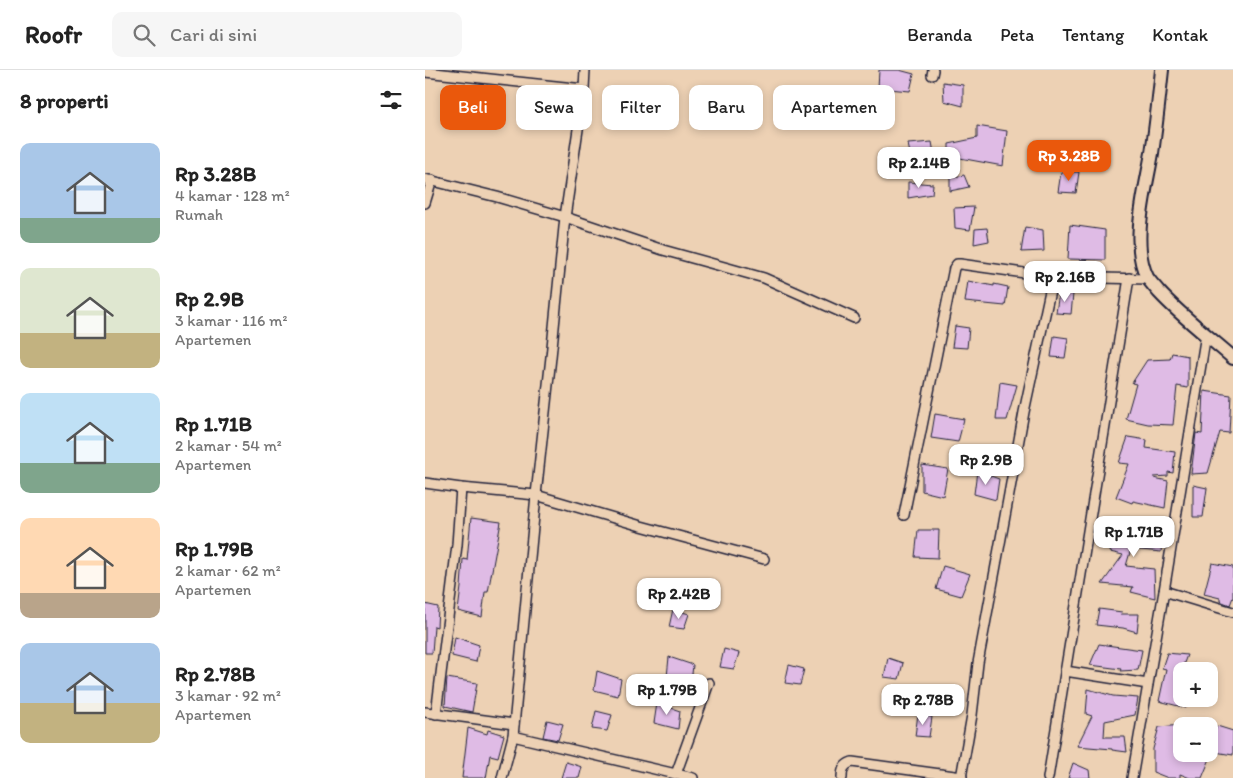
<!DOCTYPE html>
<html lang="id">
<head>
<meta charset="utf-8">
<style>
  :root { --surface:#fff; --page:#f6f6f6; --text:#222; --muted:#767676; --line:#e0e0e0; --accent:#ea580c }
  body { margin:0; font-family:Itim,sans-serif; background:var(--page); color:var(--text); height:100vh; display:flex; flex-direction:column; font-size:19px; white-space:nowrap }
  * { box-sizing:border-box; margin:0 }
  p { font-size:16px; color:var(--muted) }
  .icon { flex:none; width:28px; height:28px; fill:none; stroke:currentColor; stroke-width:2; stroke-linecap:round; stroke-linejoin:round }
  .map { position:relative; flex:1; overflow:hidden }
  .details { display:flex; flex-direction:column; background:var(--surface); width:425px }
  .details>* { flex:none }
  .guide { position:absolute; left:15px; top:15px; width:475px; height:45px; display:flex; gap:10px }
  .controls { position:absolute; left:748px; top:592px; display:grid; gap:10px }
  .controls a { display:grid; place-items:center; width:45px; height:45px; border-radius:10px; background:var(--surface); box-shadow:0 2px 8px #0003; font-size:25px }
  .price { position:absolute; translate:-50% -42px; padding:0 11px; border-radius:10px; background:#fff; color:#222; font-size:16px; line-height:32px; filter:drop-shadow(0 1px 2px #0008) }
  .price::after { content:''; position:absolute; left:50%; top:30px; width:15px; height:11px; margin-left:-8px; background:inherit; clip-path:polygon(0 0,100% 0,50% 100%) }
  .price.active { background:var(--accent); color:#fff }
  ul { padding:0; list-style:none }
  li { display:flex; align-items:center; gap:15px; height:125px; padding:0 20px }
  li span { display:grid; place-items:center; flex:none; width:140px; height:100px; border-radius:10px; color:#555 }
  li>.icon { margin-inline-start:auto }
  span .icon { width:60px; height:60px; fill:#fffc; stroke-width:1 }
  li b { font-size:21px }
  h2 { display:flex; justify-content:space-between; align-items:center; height:60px; padding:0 20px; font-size:21px }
  .tag { padding:0 18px; border-radius:10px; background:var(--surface); box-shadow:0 2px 8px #0003; font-size:18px; line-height:45px }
  .tag.active { background:var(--accent); color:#fff }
  header { display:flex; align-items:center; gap:30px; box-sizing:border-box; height:70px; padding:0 25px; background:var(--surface); border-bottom:1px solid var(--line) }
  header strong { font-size:24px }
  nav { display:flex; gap:28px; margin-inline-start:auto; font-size:18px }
  .search { width:350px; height:45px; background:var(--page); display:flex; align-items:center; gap:12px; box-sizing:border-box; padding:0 18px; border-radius:10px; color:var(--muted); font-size:19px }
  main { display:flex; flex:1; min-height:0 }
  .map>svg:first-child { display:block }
  .building { fill:#dfbbe5; stroke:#22223b }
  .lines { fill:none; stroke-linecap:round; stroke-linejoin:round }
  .street-casing { stroke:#22223b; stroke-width:12 }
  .secondary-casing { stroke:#22223b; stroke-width:16 }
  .street { stroke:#edd1b4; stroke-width:9 }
  .secondary { stroke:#edd1b4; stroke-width:12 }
</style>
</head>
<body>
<header>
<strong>Roofr</strong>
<div class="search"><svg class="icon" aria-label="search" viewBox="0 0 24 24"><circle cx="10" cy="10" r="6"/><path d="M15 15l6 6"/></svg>Cari di sini</div>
<nav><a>Beranda</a><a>Peta</a><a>Tentang</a><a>Kontak</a></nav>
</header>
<main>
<section class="details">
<h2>8 properti<svg class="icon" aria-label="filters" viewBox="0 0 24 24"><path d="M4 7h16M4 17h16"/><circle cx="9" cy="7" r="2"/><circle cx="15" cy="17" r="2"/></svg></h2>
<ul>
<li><span style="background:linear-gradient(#a9c7e8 75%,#7fa58c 0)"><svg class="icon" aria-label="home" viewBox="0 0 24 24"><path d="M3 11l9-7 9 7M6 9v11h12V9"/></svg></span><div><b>Rp 3.28B</b><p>4 kamar · 128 m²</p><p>Rumah</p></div></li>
<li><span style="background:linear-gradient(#dfe7d0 65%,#c2b280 0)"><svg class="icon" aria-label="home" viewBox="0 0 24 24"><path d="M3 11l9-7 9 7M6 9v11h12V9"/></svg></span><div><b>Rp 2.9B</b><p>3 kamar · 116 m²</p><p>Apartemen</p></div></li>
<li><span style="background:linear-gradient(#bfe0f5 70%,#7fa58c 0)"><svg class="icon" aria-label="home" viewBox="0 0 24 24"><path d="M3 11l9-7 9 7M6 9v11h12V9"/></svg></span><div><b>Rp 1.71B</b><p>2 kamar · 54 m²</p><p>Apartemen</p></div></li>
<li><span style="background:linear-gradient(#ffd9b3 75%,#b9a48a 0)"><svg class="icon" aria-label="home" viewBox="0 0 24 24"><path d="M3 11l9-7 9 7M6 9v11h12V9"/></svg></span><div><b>Rp 1.79B</b><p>2 kamar · 62 m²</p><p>Apartemen</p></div></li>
<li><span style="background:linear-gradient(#a9c7e8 60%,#c2b280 0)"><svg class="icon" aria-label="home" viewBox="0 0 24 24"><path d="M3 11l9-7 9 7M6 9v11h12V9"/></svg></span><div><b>Rp 2.78B</b><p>3 kamar · 92 m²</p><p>Apartemen</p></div></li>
</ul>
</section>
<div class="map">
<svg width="808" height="708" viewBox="0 0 808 708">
  <rect width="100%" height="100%" fill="#edd1b4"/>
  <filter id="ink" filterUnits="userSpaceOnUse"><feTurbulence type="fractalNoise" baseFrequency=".02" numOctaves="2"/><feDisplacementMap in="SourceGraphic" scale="10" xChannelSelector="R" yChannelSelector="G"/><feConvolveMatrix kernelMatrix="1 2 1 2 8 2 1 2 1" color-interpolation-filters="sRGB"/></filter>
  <g filter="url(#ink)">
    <!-- building -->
    <g class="building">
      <polygon points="454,0 474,0 489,4 485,21 453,18"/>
      <polygon points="518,12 538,15 538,36 519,31"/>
      <polygon points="552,56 582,61 578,96 524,86 524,74 552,68"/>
      <polygon points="507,72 510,89 487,93 483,74"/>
      <polygon points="636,102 654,102 651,123 633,122"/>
      <polygon points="539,105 544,117 525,121 525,108"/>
      <polygon points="483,112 508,114 507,124 483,128"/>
      <polygon points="549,137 545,160 530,158 529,138"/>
      <polygon points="645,155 680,160 680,190 643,189"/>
      <polygon points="600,157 618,160 619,181 596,182"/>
      <polygon points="562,158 564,171 549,174 550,159"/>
      <polygon points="543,211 569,216 569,214 583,217 580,236 540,232"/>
      <polygon points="634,222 648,224 646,244 631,243"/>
      <polygon points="530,256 544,258 542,278 527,277"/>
      <polygon points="629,266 643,268 640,288 626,287"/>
      <polygon points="747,283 763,286 763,318 752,316 748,355 723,354 701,349 711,314 707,313 722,290 745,289"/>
      <polygon points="575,312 592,315 582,350 571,350"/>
      <polygon points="779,321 806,325 804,363 795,362 783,403 766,404 771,363 777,364"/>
      <polygon points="510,344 539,349 533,372 506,368"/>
      <polygon points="703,367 722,370 721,378 750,382 748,403 743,402 743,406 729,407 729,408 743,411 740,438 708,431 707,433 691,427 704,394 694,393"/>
      <polygon points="497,395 523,399 518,426 497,421"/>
      <polygon points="552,401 574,409 571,430 549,424"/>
      <polygon points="768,415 782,418 778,447 768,447"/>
      <polygon points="46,448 76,452 63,522 60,522 57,547 33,541 36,517 38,489 42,490"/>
      <polygon points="689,452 724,460 726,456 738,459 736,482 706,479 701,496 729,499 730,528 706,522 708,517 677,514 698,485 685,482"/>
      <polygon points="493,460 514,460 513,488 490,487"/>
      <polygon points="787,493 808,497 808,527 805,535 795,531 795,528 779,524"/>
      <polygon points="518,496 545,504 536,526 511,519"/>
      <polygon points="0,534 13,537 12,557 9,556 7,583 0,583"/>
      <polygon points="248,539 264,544 259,559 244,557"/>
      <polygon points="674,539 697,542 696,544 714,544 712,562 698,558 671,555"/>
      <polygon points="30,567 54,575 51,592 27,586"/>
      <polygon points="674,574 717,580 713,600 695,601 696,599 665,595"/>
      <polygon points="299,579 314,583 309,599 295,597"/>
      <polygon points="742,583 762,585 756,601 756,629 766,629 761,638 734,631 741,599 737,598"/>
      <polygon points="244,587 268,595 266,613 242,607"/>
      <polygon points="463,588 478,593 474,609 459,607"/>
      <polygon points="364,595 379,599 375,615 360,613"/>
      <polygon points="172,601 196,609 193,626 169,620"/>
      <polygon points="22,608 52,613 47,642 20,636"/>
      <polygon points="663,619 688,626 713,628 710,645 680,651 679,667 700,667 702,682 687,680 687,679 652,676 667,646 661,644"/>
      <polygon points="232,633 255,641 253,659 229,653"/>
      <polygon points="171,641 187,645 182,661 167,659"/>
      <polygon points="493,644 507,647 504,667 490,666"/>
      <polygon points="122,650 138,654 133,670 118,667"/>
      <polygon points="757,655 756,684 787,684 777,708 765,708 755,704 755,708 743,708 728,702 728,679 734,657"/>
      <polygon points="792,656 808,661 808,685 784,681 784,667 788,668"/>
      <polygon points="43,658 62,664 63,660 79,665 73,687 65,685 61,708 37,708"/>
      <polygon points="141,692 157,697 154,708 136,708"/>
      <polygon points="648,693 664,700 665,708 643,708"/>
    </g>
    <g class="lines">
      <defs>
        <g id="street">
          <polyline points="0,2 159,19"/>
          <polyline points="507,5 508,0"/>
          <polyline points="0,109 72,127 140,147 238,180 339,208 429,248"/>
          <polyline points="0,133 7,110"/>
          <polyline points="0,413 36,418 111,425 216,456 339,489"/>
          <polyline points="479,445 529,198 532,194 535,194 628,207"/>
          <polyline points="739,521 808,542"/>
          <polyline points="640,601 723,614"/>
          <polyline points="0,642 89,654"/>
          <polyline points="11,644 32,475 36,418"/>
          <polyline points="88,666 268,708"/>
          <polyline points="251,704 284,613"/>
          <polyline points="77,708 88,666 111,425 126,287 140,147 159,19 160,0"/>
          <path d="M417 708C417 699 419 695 427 692L537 707"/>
          <polyline points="536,708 547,645 553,593 574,479 599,342 628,207 723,209"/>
          <polyline points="623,708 704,208"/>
          <polyline points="707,708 739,521 781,264"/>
        </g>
        <path id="secondary" d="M737 0C734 28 731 56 727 83 721 119 705 173 722 207 725 212 730 217 734 222 756 246 783 266 808 288"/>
      </defs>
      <!-- street casing -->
      <use href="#street" class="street-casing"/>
      <!-- secondary casing -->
      <use href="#secondary" class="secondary-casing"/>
      <!-- street -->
      <use href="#street" class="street"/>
      <!-- secondary -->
      <use href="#secondary" class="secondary"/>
    </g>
  </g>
</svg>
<div class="controls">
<a>+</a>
<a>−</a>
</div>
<b class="price active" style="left:644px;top:112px">Rp 3.28B</b>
<b class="price" style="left:494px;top:119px">Rp 2.14B</b>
<b class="price" style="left:640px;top:233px">Rp 2.16B</b>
<b class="price" style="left:561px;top:416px">Rp 2.9B</b>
<b class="price" style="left:709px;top:488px">Rp 1.71B</b>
<b class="price" style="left:254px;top:550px">Rp 2.42B</b>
<b class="price" style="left:242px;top:646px">Rp 1.79B</b>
<b class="price" style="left:498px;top:656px">Rp 2.78B</b>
<div class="guide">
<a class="tag active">Beli</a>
<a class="tag">Sewa</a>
<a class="tag">Filter</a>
<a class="tag">Baru</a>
<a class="tag">Apartemen</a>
</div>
</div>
</main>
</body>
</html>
